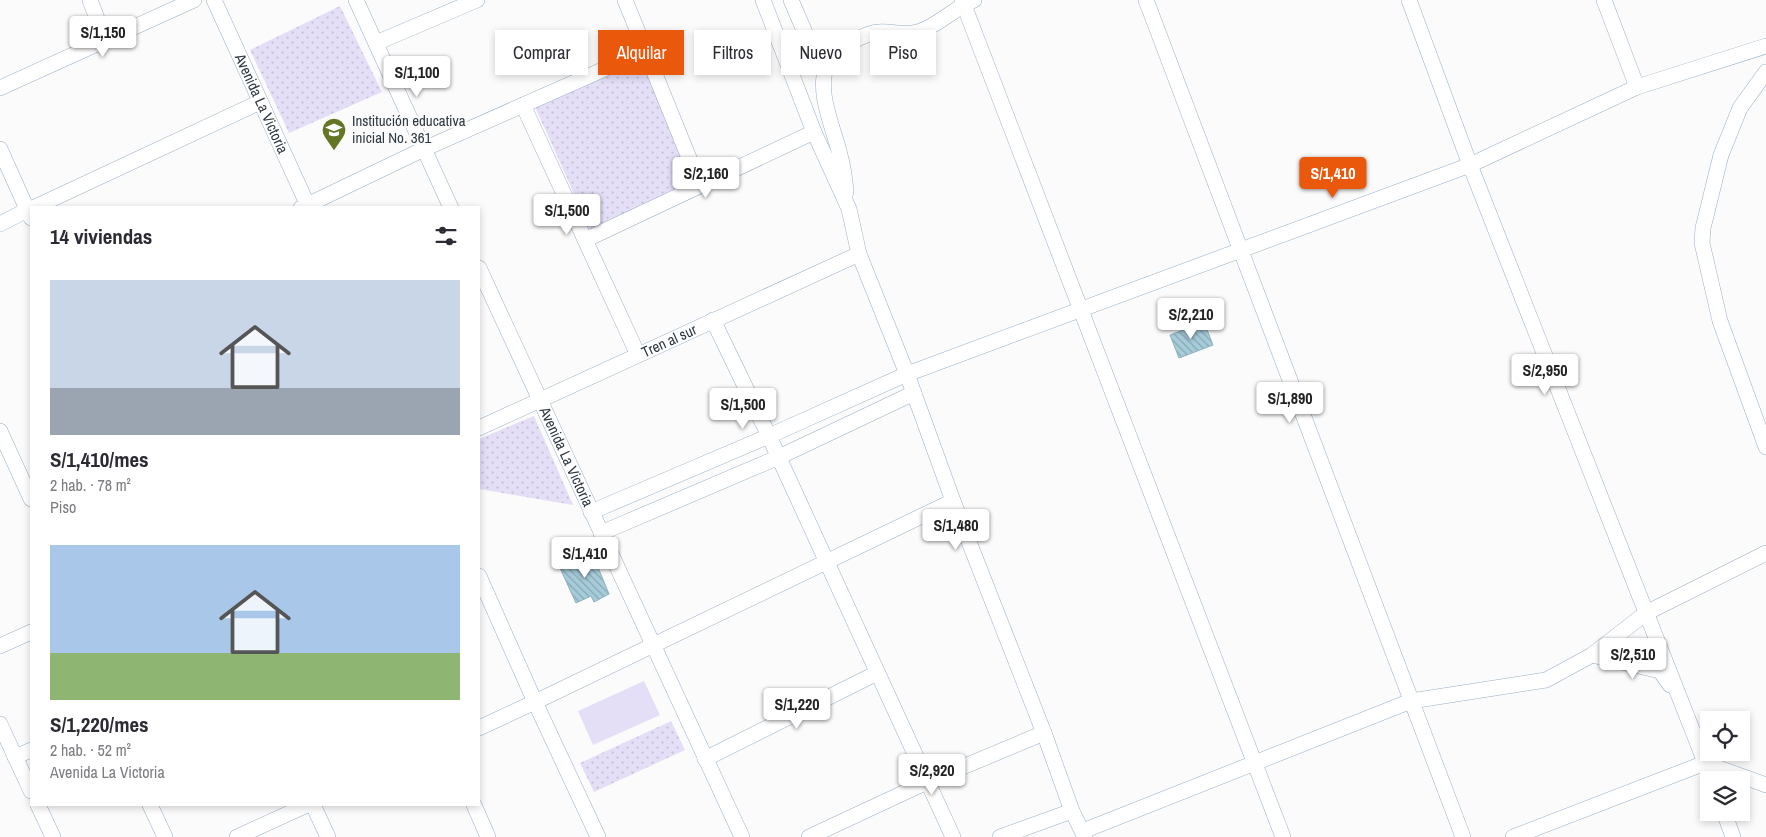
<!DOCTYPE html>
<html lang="es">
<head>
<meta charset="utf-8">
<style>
  :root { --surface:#fff; --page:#f2f2f3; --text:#2b2b33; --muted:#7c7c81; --accent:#ea580c }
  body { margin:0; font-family:"Archivo Narrow",sans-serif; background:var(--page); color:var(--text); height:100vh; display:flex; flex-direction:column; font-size:19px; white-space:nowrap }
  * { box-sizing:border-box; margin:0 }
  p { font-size:16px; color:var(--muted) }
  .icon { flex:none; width:28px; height:28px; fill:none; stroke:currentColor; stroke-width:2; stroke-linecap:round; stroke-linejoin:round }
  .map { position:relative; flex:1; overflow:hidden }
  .drawer { position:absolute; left:30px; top:206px; width:450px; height:600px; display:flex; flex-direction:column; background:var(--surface); border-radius:0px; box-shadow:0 2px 8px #0003 }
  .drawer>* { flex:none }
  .hud { position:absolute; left:495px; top:30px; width:475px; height:45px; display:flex; gap:10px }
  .controls { position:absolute; left:1700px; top:711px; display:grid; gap:10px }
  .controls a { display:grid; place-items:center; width:50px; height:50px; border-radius:0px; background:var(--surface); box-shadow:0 2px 8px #0003; font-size:25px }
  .price { position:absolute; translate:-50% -42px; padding:0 11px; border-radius:5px; background:#fff; color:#222; font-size:16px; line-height:32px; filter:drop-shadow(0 1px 2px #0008) }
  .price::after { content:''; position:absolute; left:50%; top:30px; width:15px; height:11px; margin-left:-8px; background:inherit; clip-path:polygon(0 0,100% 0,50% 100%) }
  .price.on { background:var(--accent); color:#fff }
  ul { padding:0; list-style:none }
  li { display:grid; align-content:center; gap:10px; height:265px; padding:0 20px }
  li span { display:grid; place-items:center; height:155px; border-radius:0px; color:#555 }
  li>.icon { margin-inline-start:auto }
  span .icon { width:90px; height:90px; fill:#fffc; stroke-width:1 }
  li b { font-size:21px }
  h2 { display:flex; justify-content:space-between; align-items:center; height:60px; padding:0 20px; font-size:21px }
  .tag { padding:0 18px; border-radius:0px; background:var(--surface); box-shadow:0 2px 8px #0003; font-size:18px; line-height:45px }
  .tag.on { background:var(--accent); color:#fff }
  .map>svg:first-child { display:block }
  .park { fill:url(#park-dots) }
  .pitch { fill:#e4dff7 }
  .building { fill:url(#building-back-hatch); stroke:#8eb1bd }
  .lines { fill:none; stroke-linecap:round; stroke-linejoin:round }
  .minor-casing { stroke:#98b0c7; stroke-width:16 }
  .minor { stroke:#fff; stroke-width:15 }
  .labels { text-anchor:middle; stroke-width:4.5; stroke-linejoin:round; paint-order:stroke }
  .street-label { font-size:15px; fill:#2e3841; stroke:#fbfbfb }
  .poi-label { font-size:15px; fill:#2e3841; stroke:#fbfbfb; text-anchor:start }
</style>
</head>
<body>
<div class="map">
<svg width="1766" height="837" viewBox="0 0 1766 837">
  <defs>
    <pattern id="park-dots" width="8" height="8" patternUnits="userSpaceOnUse" patternTransform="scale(1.25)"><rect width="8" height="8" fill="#e4dff7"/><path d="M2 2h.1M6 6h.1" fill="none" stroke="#c4c0d5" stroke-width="1.8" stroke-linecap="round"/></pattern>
    <pattern id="building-back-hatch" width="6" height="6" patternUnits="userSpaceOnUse" patternTransform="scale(1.25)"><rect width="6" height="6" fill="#a6ccda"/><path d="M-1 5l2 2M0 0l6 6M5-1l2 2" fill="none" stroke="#88a7b2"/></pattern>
  </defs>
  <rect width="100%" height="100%" fill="#fbfbfb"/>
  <!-- park -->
  <g class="park">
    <polygon points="340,6 382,92 289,133 250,50"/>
    <polygon points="644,58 693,182 590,229 535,107"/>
    <polygon points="534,416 573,505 479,489 479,439"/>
    <polygon points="671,721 685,750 594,792 580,763"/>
  </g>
  <!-- pitch -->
  <polygon class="pitch" points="644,681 660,715 593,745 578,711"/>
  <!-- building -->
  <g class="building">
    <polygon points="1204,322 1213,345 1179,358 1170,335"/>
    <polygon points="592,553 609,594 594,602 591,596 576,603 560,568"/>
  </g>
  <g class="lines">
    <defs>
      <g id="minor">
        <polyline points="90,0 105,40"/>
        <path id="s1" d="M214 0 309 208"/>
        <polyline points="356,0 451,208"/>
        <polyline points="625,0 700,185"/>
        <polyline points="763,0 814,132 849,209 859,254 907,374 953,501 1044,733 1072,811 1085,837"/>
        <polyline points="791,0 809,42 827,66"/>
        <polyline points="962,0 1283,837"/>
        <polyline points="1146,0 1463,837"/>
        <polyline points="1409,0 1470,165 1712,780"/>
        <polyline points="1604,0 1637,87"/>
        <polyline points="376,43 477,0"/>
        <polyline points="1766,72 1740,108 1721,155 1703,228 1702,243 1720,321 1766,447"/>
        <polyline points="0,88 194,0"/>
        <polyline points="523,105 638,355"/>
        <polyline points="0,149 31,218"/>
        <path d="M846 192C845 178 843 165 839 151 833 127 816 90 827 66 835 49 853 40 869 34 885 28 902 37 918 32 938 26 954 8 974 0"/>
        <polyline points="33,208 260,102"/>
        <polyline points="301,208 424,149 645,51"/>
        <polyline points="0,224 31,208"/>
        <polyline points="585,240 814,132"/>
        <path id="s2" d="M479 268 742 837"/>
        <polyline points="713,320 769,436 953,837"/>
        <path id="s3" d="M479 428 859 254"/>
        <polyline points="0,431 31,499"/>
        <polyline points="591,512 769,436 907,374 1470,165 1637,87 1766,46"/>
        <polyline points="601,533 779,457 914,393"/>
        <polyline points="479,576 535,702 598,837"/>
        <polyline points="0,646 31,632"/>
        <polyline points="1592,655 1660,671 1670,685"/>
        <polyline points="0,724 31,791"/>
        <polyline points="479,728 535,702 953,501"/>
        <polyline points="15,757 31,750"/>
        <polyline points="705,759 877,673"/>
        <polyline points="38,805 53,837"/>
        <polyline points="150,805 165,837"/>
        <polyline points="313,805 328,837"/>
        <polyline points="474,805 488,837"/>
        <polyline points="1724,812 1733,837"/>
        <polyline points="1083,831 1411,701 1546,680 1592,655 1646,613 1766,553"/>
        <polyline points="237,837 307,805"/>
        <polyline points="809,837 929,781 1044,733"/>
        <polyline points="1000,837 1072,811"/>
        <polyline points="1513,837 1705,763 1766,785"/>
      </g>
    </defs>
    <!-- minor casing -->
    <use href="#minor" class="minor-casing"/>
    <!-- minor -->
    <use href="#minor" class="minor"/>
  </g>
  <!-- icons -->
  <defs>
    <symbol id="school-pin" viewBox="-11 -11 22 30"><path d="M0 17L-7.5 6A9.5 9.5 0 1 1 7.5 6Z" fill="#647625" stroke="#fbfbfb"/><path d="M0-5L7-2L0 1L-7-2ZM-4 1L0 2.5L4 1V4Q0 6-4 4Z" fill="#fff"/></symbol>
  </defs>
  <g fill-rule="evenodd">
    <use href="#school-pin" x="320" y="116" width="28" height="38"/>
  </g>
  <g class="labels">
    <!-- street labels -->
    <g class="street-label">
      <text dy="5" stroke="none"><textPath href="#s1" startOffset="114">Avenida La Victoria</textPath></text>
      <text dy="5" stroke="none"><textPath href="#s3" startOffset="209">Tren al sur</textPath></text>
      <text dy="5" stroke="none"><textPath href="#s2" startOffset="208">Avenida La Victoria</textPath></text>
    </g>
    <!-- poi labels -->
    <g class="poi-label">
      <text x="352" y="126">Institución educativa<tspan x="352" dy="17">inicial No. 361</tspan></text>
    </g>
  </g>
</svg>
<div class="controls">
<a><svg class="icon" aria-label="locate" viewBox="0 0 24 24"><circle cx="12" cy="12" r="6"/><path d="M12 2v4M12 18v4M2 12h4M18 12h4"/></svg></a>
<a><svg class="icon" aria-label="layers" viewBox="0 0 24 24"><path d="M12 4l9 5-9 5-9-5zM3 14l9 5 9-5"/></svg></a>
</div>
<b class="price" style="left:103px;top:58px">S/1,150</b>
<b class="price" style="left:417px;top:98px">S/1,100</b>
<b class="price" style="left:706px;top:199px">S/2,160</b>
<b class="price on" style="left:1333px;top:199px">S/1,410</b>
<b class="price" style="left:567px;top:236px">S/1,500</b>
<b class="price" style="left:1191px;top:340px">S/2,210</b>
<b class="price" style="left:1545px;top:396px">S/2,950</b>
<b class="price" style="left:1290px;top:424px">S/1,890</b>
<b class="price" style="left:743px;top:430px">S/1,500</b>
<b class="price" style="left:956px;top:551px">S/1,480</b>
<b class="price" style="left:585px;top:579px">S/1,410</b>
<b class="price" style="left:1633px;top:680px">S/2,510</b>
<b class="price" style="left:797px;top:730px">S/1,220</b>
<b class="price" style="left:932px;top:796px">S/2,920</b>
<div class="hud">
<a class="tag">Comprar</a>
<a class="tag on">Alquilar</a>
<a class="tag">Filtros</a>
<a class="tag">Nuevo</a>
<a class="tag">Piso</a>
</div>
<section class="drawer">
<h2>14 viviendas<svg class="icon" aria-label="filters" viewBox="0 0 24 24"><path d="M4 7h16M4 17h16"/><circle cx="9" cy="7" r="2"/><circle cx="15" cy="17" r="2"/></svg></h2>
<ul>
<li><span style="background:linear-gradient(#c9d6e8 70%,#9aa5b1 0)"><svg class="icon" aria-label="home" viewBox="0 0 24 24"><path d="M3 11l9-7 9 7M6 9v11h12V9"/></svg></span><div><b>S/1,410/mes</b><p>2 hab. · 78 m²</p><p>Piso</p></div></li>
<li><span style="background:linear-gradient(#a9c7e8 70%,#8fb573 0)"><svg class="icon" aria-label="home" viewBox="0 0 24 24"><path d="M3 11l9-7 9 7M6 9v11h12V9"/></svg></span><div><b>S/1,220/mes</b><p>2 hab. · 52 m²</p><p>Avenida La Victoria</p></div></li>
</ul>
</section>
</div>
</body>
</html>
